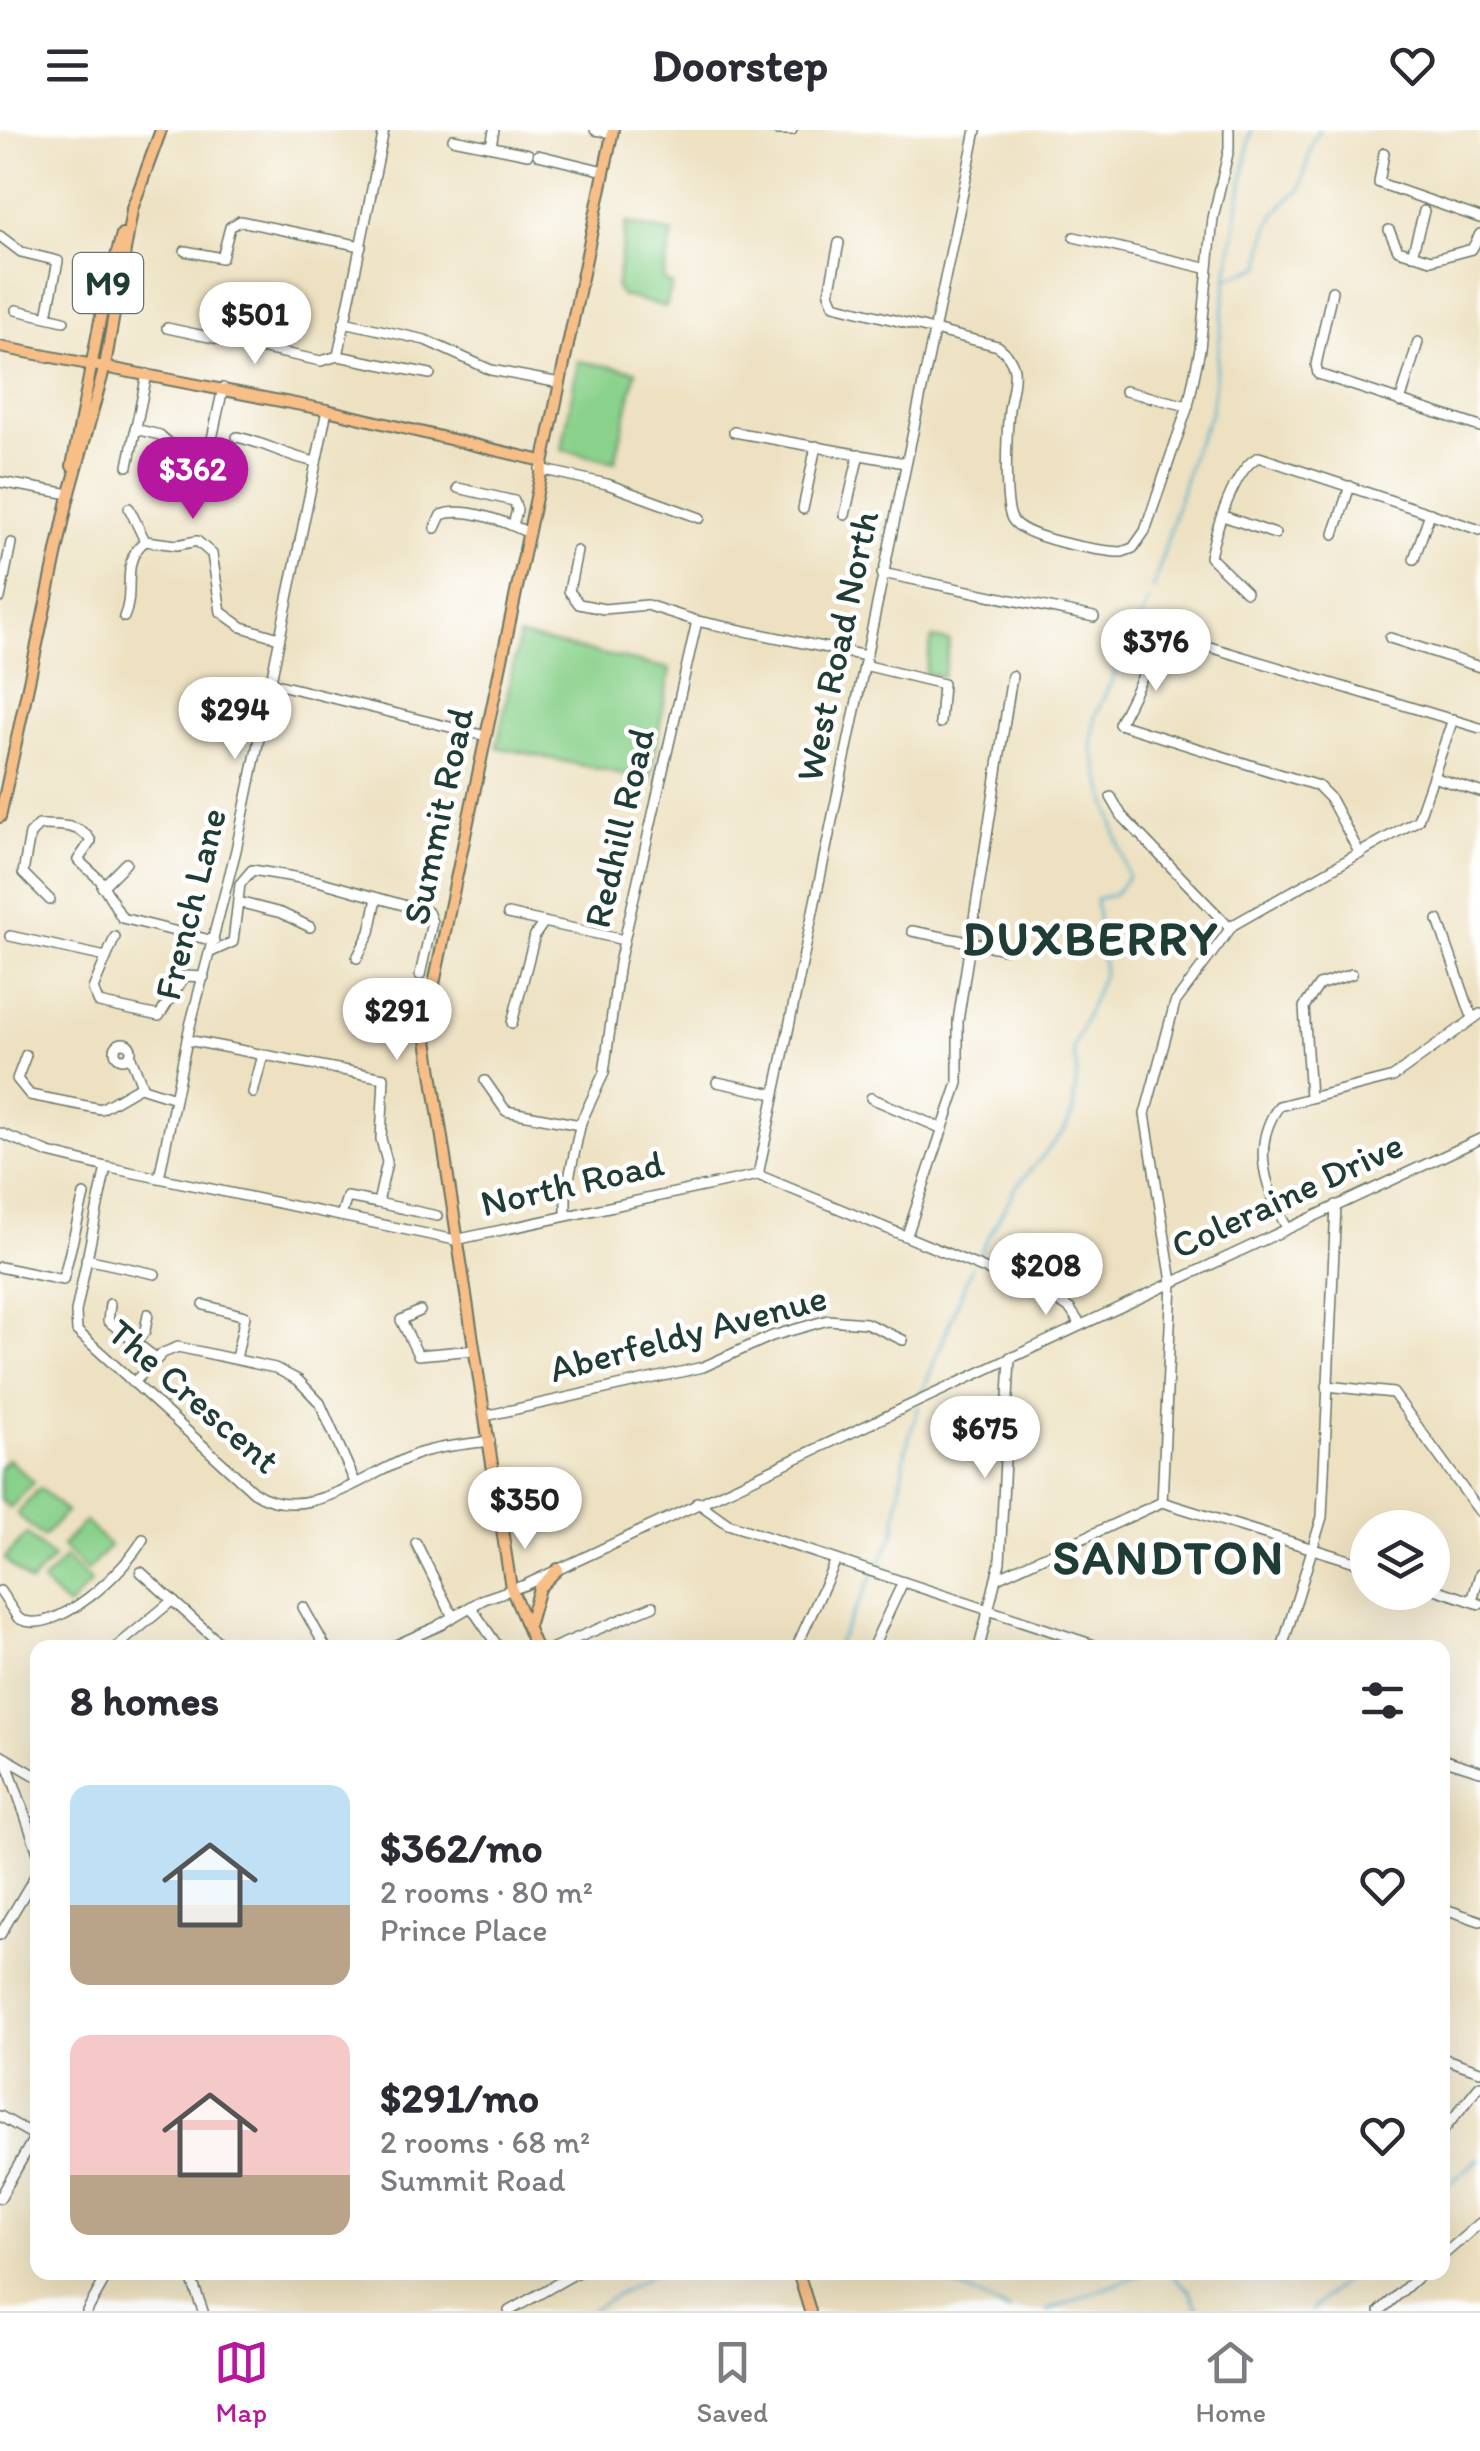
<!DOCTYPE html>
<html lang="en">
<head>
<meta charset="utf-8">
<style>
  :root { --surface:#fff; --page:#f2f2f3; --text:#2b2b33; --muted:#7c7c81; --line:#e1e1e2; --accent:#b5179e }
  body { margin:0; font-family:Itim,sans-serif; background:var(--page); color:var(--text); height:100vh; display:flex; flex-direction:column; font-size:38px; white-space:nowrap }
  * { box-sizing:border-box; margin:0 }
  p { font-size:32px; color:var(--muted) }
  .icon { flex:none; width:55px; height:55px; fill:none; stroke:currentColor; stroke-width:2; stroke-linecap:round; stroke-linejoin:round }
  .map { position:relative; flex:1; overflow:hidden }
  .panel { position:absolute; left:30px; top:1510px; width:1420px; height:640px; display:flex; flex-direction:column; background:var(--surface); border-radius:20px; box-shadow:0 10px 40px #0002 }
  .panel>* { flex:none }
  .fabs { position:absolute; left:1350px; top:1380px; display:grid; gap:20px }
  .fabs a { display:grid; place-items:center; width:100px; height:100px; border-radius:50%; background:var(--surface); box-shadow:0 10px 40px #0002; font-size:50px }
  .price { position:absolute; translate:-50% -85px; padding:0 22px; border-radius:35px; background:#fff; color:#222; font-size:32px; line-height:65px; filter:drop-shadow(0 2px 5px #0008) }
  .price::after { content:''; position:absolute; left:50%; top:60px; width:30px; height:22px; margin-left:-15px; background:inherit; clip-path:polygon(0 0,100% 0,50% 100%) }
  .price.selected { background:var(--accent); color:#fff }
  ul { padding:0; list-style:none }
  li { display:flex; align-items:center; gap:30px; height:250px; padding:0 40px }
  li span { display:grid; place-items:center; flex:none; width:280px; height:200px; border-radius:20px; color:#555 }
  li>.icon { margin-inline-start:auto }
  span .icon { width:120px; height:120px; fill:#fffc; stroke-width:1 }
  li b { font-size:42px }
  h2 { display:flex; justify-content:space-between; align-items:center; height:120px; padding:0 40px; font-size:42px }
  header { display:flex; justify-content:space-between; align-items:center; height:130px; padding:0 40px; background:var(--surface); font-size:45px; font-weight:700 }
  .menu { display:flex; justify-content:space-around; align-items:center; height:140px; border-top:2px solid var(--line); background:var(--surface); font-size:28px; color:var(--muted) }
  .menu a { display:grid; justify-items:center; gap:5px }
  .menu .selected { color:var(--accent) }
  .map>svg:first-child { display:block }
  .green { fill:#8ad18b; stroke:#548760; stroke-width:2.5 }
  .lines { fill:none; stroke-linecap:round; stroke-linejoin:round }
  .stream { stroke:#4eafcd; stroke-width:2.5 }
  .minor-casing { stroke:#677665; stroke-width:12 }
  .major-casing { stroke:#677665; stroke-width:14 }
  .minor { stroke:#fff; stroke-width:9 }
  .major { stroke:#f7be88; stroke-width:10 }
  .labels { text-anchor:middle; stroke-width:9; stroke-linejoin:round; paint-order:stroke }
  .shield { fill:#fff; stroke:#627771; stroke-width:2.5 }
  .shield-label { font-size:35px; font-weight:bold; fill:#1f3d34 }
  .street-label { font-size:38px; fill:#1f3d34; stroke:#fff }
  .district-label { font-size:48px; font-weight:bold; letter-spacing:2.5px; fill:#1f3d34; stroke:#fff }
</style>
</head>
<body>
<header><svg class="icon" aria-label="menu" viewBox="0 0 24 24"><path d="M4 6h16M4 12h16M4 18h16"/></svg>Doorstep<svg class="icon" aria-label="heart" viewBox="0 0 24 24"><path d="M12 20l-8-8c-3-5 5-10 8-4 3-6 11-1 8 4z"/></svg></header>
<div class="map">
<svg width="1480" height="2181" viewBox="0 0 1480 2181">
  <rect width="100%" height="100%" fill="#fff"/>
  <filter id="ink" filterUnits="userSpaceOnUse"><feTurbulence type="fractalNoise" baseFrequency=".01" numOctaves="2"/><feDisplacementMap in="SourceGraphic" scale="20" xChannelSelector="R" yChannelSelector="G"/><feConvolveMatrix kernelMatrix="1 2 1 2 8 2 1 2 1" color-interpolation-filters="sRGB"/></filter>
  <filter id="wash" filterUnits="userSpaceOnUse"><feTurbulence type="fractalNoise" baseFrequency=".0048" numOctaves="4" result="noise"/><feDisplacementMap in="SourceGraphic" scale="40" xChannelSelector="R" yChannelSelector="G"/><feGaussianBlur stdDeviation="2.25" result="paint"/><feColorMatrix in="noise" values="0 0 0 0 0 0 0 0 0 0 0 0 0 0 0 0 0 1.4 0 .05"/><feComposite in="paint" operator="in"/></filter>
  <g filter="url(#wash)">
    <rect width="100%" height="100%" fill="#ede1c1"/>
    <!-- green -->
    <g class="green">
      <polygon points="626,93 673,103 663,150 672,155 666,177 622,166 616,158"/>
      <polygon points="578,231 636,241 615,332 562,320"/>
      <polygon points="519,506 670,539 650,650 497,617"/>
      <polygon points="932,508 950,511 943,547 925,543"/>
      <polygon points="8,1329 34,1352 10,1378 0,1369 0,1337"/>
      <polygon points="40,1358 66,1382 43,1407 17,1384"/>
      <polygon points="85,1391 110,1416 87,1441 62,1416"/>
      <polygon points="27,1404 53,1428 30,1453 4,1429"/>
      <polygon points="65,1427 91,1452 68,1477 42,1453"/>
    </g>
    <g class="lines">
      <!-- stream -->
      <g class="stream">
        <polyline points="1227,146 1251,0"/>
        <path d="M1153 459 1193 321 1211 283 1227 148 1262 136C1264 101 1270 80 1300 60L1312 13 1319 0"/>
        <polyline points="976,1129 1016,1057 1065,1000 1073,982 1077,942 1073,919 1104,842 1096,769 1114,765 1128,747 1092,618 1095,586 1149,471"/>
        <polyline points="922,1264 972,1136"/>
        <polyline points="835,1518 894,1405 906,1318 919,1276"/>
        <polyline points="1442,2060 1480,2028"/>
        <polyline points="927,2142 1009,2181"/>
        <polyline points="1169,2142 1190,2161 1198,2181"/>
        <polyline points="590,2181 657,2142"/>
        <polyline points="1047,2181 1147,2142"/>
        <polyline points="1311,2181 1353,2142"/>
      </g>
    </g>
  </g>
  <g filter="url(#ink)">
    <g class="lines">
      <defs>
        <g id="minor">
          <polyline points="595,0 612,3"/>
          <polyline points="777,0 792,0"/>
          <polyline points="453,9 528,24"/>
          <polyline points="491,16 494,0"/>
          <polyline points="1384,23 1379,53 1480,88"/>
          <polyline points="538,25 604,41"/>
          <polyline points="1389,100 1398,120 1431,130 1472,119 1480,104"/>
          <polyline points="0,106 21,122 58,131 47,186"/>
          <polyline points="1074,107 1205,138"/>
          <path d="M839 113 829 163 834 175 998 216C1023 235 1013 253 1009 279 1007 300 1003 373 1012 389 1022 408 1100 422 1122 422L1133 418 1145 401 1188 276 1200 219 1213 88 1229 19V0"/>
          <polyline points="185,121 222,128 230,97 240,91 361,116"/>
          <polyline points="1412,125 1424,81"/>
          <polyline points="1332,161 1316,235 1318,244 1480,297"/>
          <polyline points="16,180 64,191"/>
          <polyline points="344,192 425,210 491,240 560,253"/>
          <polyline points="167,198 321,231 338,226"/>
          <polyline points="338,226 384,0"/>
          <polyline points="338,226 430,244"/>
          <polyline points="1125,261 1188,276"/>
          <polyline points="1400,272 1418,212"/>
          <polyline points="135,299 160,305 178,321"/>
          <polyline points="734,302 905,333"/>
          <path d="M237 307C266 313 285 326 316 332"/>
          <polyline points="128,336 147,244"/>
          <polyline points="540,339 607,354 700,388"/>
          <polyline points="205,341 223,258"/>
          <polyline points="0,352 70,364"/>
          <polyline points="458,358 514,371 517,380 513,395"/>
          <polyline points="129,378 145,411"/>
          <polyline points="803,379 816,316"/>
          <polyline points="845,385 859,324"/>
          <polyline points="1223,386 1275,404"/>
          <path d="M435 398 441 385C465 376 506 392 529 403"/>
          <polyline points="1334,404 1350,356"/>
          <polyline points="577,421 569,461 579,474 604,479 647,475 697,491 866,526"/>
          <polyline points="1414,429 1430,383"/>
          <polyline points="882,443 1094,487"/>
          <path d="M1246 462 1210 427C1215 402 1235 336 1259 327L1480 400"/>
          <polyline points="0,468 11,413"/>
          <path d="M124 487C136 461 119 432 145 411L177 415 197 411 212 424 221 482 242 497 279 508"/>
          <polyline points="1390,508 1480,537"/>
          <polyline points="864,535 943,554 940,593"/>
          <polyline points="272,553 486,606"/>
          <polyline points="1436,648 1480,662"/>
          <polyline points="1111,667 1122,686 1230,798"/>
          <polyline points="1360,724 1330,668 1318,656 1119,594 1160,512 1173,506 1480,598"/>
          <polyline points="102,757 126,733"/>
          <path d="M50 770 23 743 30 704 39 695C57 695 81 694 91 711L78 730 100 750 122 788 214 811"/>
          <polyline points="238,772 281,783 310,797"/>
          <polyline points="508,784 624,810"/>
          <polyline points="1438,790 1472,887"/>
          <polyline points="912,801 1005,819"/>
          <polyline points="10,806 106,827"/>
          <polyline points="115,807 93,859 99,873 159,886 185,846 204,847"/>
          <polyline points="211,822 233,812 240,754 252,740 318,751 428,782 432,792 420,845"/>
          <polyline points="357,828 370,802 377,768"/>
          <polyline points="512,893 535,805 544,792"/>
          <polyline points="187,910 384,948 381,1009 387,1032 378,1073 347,1067 341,1086"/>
          <circle cx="123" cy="921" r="8"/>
          <polyline points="26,925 17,949 30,965 101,979 141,956"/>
          <polyline points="130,925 143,958 175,968"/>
          <polyline points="485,951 506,981 580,995"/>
          <polyline points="717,952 774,964"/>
          <polyline points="253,963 263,925"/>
          <polyline points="1310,967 1304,877 1319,855 1352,844"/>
          <polyline points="871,968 943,999"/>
          <polyline points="0,1003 49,1023 106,1037 455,1110 758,1045 1050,1166 1070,1179 1080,1194"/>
          <path d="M106 1037 76 1182 77 1201 254 1362C306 1397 370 1340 420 1323 442 1316 467 1314 490 1311"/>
          <polyline points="758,1045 976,0"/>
          <polyline points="159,1048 189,900 236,720 327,280"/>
          <polyline points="378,1073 437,1086"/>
          <polyline points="566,1085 566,1062 581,992 604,943 619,833 697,491"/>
          <path d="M1287 1098C1266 1059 1250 1016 1279 976L1393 947 1480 884"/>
          <polyline points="907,1105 958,953 958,891 1012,546"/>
          <polyline points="86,1129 155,1144"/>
          <polyline points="0,1137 63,1150 84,1065"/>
          <polyline points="110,1174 108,1191 157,1229"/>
          <polyline points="204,1175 245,1186 236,1229"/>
          <polyline points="420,1181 401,1190 418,1225 474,1220"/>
          <polyline points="136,1211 145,1201 148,1184"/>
          <polyline points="133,1253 163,1223 178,1217 275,1238 298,1250 320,1273 355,1352"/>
          <polyline points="1327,1256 1393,1263 1480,1382"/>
          <polyline points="485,1286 703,1237 772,1206 828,1190 866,1193 903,1210"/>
          <polyline points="697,1372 728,1394 1103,1518"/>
          <polyline points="1162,1372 1172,1152 1145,984 1175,873 1233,795 1418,690 1453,589"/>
          <polyline points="416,1413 453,1487"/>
          <polyline points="141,1442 225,1518"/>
          <polyline points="997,1448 1162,1372 1368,1436"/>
          <polyline points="1432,1458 1480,1474"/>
          <path d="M0 1461 18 1488C54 1510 127 1439 143 1409"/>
          <polyline points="1472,1471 1480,1444"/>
          <polyline points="303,1477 326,1518"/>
          <polyline points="473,1480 499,1518"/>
          <polyline points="439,1495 484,1469 525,1455 1480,1009"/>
          <polyline points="115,1518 173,1470"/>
          <polyline points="389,1518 443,1494"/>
          <polyline points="553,1518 653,1476"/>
          <polyline points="796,1518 836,1430"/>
          <polyline points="872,1518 903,1452"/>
          <polyline points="979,1518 1000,1432 1010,1227"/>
          <polyline points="1282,1518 1322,1387 1336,1075"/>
          <polyline points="0,1625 38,1647"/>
          <polyline points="1442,1629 1480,1641"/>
          <polyline points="7,1633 38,1723"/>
          <polyline points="1442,1778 1480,1791"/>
          <polyline points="0,1805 38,1741"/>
          <polyline points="1442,1928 1480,1941"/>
          <polyline points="0,1986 37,2007"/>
          <polyline points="1442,2002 1480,1955"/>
          <polyline points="0,2068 35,2006"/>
          <polyline points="1442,2126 1480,2093"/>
          <polyline points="189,2142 203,2181"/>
          <polyline points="87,2181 109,2142"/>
          <polyline points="509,2181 578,2142"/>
          <polyline points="1380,2181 1423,2142"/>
        </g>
        <g id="major">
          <polyline points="132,79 161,0"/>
          <polyline points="0,217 327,280 542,331"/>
          <polyline points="72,336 102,180 122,104"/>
          <polyline points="0,687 68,370 105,236 133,75"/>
          <polyline points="529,1493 539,1458 558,1439"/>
          <polyline points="536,1518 511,1458 425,897 613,0"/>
          <polyline points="798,2142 810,2181"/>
        </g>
      </defs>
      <!-- minor casing -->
      <use href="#minor" class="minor-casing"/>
      <!-- major casing -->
      <use href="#major" class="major-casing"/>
      <!-- minor -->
      <use href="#minor" class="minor"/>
      <!-- major -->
      <use href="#major" class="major"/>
    </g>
  </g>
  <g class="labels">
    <!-- shield labels -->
    <rect class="shield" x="73" y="123" width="70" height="60" rx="8"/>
    <g class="shield-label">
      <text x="108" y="165">M9</text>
    </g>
    <!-- street labels -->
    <g class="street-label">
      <text transform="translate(837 516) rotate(-78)" y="13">West Road North</text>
      <text transform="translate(438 686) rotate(-78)" y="13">Summit Road</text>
      <text transform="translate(619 698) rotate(-77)" y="13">Redhill Road</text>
      <text transform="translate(190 774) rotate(-76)" y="13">French Lane</text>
      <text transform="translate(572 1053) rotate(-13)" y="13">North Road</text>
      <text transform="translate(1287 1065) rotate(-25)" y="13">Coleraine Drive</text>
      <text transform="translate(688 1203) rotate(-15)" y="13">Aberfeldy Avenue</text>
      <text transform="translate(194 1266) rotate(41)" y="13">The Crescent</text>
    </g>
    <!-- district labels -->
    <g class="district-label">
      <text x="1091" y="825">DUXBERRY</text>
      <text x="1169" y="1444">SANDTON</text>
    </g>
  </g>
</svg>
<div class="fabs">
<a><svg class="icon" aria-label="layers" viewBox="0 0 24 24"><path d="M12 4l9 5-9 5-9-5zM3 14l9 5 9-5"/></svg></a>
</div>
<b class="price" style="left:255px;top:237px">$501</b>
<b class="price selected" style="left:193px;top:392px">$362</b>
<b class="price" style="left:1156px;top:564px">$376</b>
<b class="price" style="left:235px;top:632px">$294</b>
<b class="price" style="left:397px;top:933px">$291</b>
<b class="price" style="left:1046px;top:1188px">$208</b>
<b class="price" style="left:985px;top:1351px">$675</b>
<b class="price" style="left:525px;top:1422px">$350</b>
<section class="panel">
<h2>8 homes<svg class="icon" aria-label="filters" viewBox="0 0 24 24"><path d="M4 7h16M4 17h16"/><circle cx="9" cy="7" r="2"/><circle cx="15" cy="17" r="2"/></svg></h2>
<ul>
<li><span style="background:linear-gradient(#bfe0f5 60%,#b9a48a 0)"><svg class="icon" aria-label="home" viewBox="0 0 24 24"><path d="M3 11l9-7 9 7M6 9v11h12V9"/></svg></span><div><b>$362/mo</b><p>2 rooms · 80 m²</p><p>Prince Place</p></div><svg class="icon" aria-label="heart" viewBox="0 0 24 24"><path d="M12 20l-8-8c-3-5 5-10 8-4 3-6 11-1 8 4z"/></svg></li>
<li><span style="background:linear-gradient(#f6c9c9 70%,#b9a48a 0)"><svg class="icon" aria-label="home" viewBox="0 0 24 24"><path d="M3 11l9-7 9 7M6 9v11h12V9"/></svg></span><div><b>$291/mo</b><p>2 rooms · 68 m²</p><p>Summit Road</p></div><svg class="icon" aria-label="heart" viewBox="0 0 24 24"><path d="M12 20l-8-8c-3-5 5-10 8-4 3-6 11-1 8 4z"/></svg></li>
</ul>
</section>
</div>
<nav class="menu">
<a class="selected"><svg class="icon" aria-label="map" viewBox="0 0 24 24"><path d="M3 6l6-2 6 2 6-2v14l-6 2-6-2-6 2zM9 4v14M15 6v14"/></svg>Map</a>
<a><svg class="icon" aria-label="saved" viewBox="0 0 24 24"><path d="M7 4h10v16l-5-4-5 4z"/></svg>Saved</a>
<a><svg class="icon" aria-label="home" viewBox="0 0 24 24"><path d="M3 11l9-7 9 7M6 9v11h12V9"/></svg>Home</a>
</nav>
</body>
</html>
